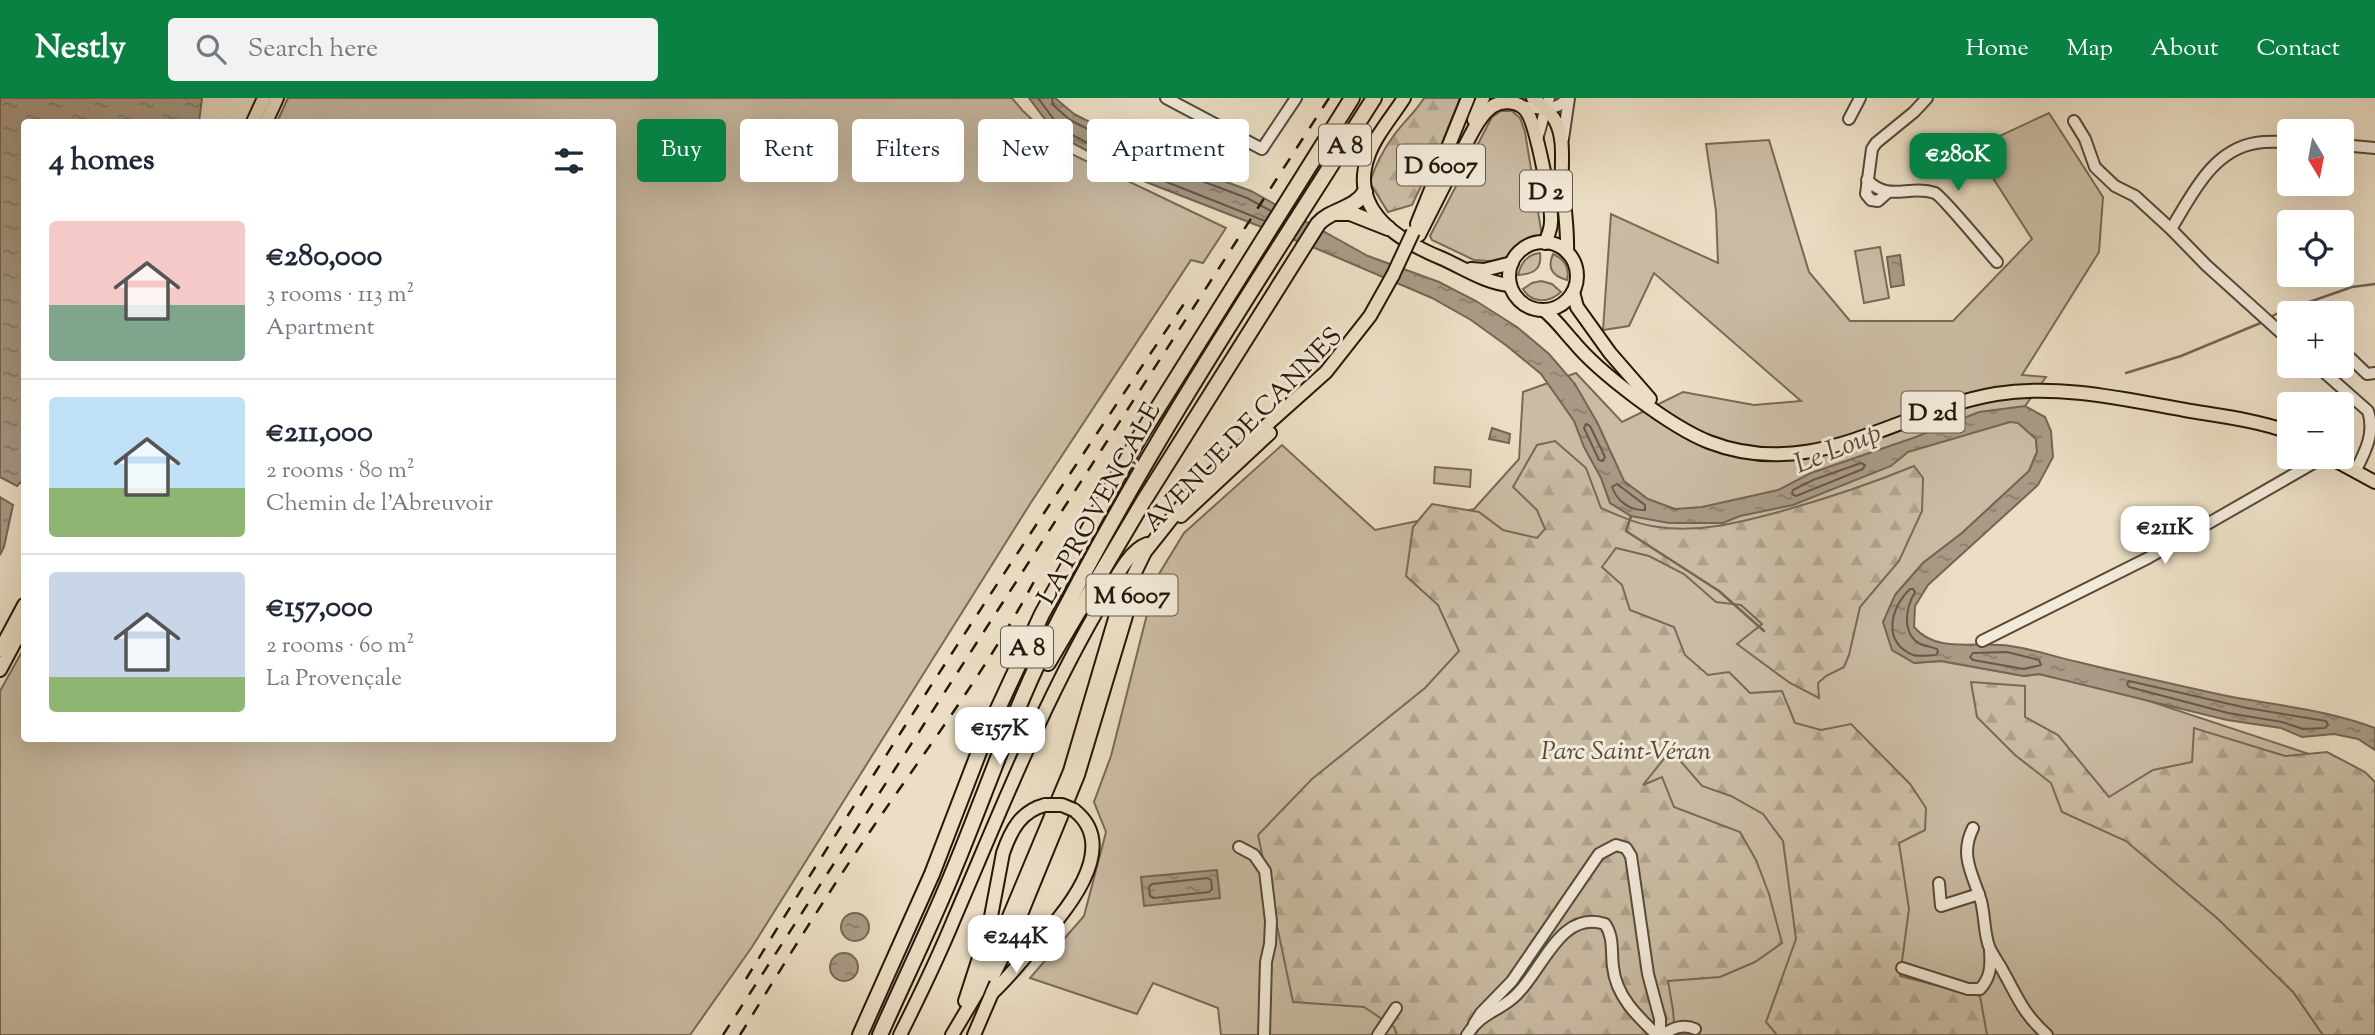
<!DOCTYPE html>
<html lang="en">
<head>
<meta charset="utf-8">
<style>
  :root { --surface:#fff; --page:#f2f2f3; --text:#1f2937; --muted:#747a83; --line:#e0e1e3; --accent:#0b8043 }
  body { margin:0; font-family:"Sorts Mill Goudy",serif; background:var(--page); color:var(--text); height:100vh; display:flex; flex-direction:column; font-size:26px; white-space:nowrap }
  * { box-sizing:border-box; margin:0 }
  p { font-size:23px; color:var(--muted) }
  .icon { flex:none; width:38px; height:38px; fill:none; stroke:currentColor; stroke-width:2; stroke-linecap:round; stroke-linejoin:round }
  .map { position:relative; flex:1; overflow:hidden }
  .details { position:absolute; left:21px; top:21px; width:595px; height:623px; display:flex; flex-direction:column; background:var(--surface); border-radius:7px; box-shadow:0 7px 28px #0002 }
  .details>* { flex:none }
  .guide { position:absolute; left:637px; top:21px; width:665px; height:63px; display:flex; gap:14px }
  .needle { width:46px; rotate:170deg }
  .buttons { position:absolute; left:2277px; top:21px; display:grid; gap:14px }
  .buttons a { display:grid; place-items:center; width:77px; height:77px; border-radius:7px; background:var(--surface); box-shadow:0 7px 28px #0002; font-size:35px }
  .price { position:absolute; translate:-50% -60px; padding:0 16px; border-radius:14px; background:#fff; color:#222; font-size:23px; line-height:46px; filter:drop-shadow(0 2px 4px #0008) }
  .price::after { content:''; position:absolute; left:50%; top:42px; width:21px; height:16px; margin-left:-10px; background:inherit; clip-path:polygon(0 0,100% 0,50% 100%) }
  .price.selected { background:var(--accent); color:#fff }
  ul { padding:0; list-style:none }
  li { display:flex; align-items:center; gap:21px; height:175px; padding:0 28px }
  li+li { border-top:2px solid var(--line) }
  li span { display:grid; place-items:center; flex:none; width:196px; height:140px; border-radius:7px; color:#555 }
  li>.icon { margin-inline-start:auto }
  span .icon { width:84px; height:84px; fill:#fffc; stroke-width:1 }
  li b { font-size:30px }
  h2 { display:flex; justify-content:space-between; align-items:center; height:84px; padding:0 28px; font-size:30px }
  .pill { padding:0 24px; border-radius:7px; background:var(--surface); box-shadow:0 7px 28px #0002; font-size:24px; line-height:63px }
  .pill.selected { background:var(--accent); color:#fff }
  header { display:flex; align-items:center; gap:42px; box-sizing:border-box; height:98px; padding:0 35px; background:var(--accent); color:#fff }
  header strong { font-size:33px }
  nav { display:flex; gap:38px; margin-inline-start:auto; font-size:24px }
  .search { width:490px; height:63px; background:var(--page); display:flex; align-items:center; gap:18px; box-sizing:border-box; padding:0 24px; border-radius:7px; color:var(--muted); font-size:26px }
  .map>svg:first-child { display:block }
  .green { fill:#cabca4; stroke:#786a57; stroke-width:2 }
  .forest { fill:url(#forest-firs); stroke:#786a57; stroke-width:2 }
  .water { fill:url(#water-ripples); stroke:#746654; stroke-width:2 }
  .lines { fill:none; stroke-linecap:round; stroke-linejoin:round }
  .shore { stroke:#685848; stroke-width:2 }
  .stream { stroke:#746654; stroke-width:2.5 }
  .minor-casing { stroke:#584938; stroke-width:14 }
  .major-casing { stroke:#27170a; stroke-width:16 }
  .highway-casing { stroke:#27170a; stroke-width:18 }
  .minor { stroke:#f2ead9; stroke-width:10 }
  .major { stroke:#ebdec4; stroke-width:12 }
  .highway { stroke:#ebdec4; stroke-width:14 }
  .rail { stroke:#27170a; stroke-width:2.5; stroke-dasharray:12 12; stroke-linecap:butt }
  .major-bridge-casing { stroke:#27170a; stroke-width:16; stroke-linecap:butt }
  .major-bridge { stroke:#ebdec4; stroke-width:12 }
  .labels { text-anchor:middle; stroke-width:6; stroke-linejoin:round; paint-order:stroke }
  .shield { fill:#f2ead9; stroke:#645648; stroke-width:2 }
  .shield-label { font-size:24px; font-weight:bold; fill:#27170a }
  .street-label { font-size:26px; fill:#27170a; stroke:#f2ead9 }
  .park-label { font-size:26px; font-style:italic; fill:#584938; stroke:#f2ead9 }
  .water-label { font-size:28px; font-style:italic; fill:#5b4b3b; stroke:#f2ead9 }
</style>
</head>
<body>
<header>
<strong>Nestly</strong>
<div class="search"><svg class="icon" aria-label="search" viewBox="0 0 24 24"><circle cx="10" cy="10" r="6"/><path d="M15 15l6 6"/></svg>Search here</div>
<nav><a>Home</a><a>Map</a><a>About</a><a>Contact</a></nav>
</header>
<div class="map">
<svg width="2375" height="937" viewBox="0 0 2375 937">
  <defs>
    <pattern id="forest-firs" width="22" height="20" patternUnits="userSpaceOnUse" patternTransform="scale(1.75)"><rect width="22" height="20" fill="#cabca4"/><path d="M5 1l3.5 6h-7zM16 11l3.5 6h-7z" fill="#aea18c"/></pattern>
    <pattern id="water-ripples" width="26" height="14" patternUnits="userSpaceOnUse" patternTransform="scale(1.75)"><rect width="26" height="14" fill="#a89a85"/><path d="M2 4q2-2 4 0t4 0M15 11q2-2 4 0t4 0" fill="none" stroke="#897d6b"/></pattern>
  </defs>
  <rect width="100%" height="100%" fill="#ebdec4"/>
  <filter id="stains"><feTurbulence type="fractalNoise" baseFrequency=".00286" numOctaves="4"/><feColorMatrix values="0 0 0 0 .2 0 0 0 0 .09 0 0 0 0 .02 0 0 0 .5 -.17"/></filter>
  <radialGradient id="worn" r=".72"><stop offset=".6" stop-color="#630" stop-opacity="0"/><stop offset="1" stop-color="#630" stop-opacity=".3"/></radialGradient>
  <!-- green -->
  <g class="green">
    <polygon points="288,0 1012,0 1022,12 1065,53 1226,130 1203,165 1191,162 1030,406 752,849 690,937 0,937 0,593 24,550 24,640 612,640 612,24 277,24"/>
    <path d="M1501 13H1512L1520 20 1525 34 1542 138C1522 142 1519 153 1505 164L1474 162 1432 142 1430 138 1492 19Z"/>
    <polygon points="2049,15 2103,99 2099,154 2022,277 2046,279 2025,308 2011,323 2018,324 2036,341 2037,354 2029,373 1962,435 1923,465 1895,497 1914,565 1941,563 2024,578 2039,576 2131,597 2318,659 2375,937 1221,937 1218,910 1153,885 1137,916 1030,880 1084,818 1106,734 1094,704 1111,658 1156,481 1184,435 1282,347 1375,432 1474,411 1519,361 1523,294 1576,275 1622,324 1683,294 1754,307 1801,303 1654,175 1629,228 1603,232 1611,116 1718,165 1716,113 1706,46 1769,42 1809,174 1850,223 1953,223 2032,141 1989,74 1989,43"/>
    <polygon points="1880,149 1889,200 1864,205 1855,153"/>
    <path d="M1540 155C1542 171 1534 176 1518 177 1521 165 1527 156 1540 155Z"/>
    <path d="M1553 156C1564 161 1570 169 1567 182 1552 178 1547 170 1553 156Z"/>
    <path d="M1541 183 1552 186 1561 194C1549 205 1532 206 1523 191L1532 185Z"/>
    <polygon points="1435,369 1471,372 1470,389 1434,385"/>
  </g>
  <!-- forest -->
  <g class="forest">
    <path d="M1424 0H1460L1442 45 1412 107 1388 114 1370 85C1374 70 1383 52 1392 40 1402 25 1415 15 1424 0Z"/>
    <path d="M1555 343 1586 370 1601 410C1619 418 1639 427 1658 429 1698 435 1737 425 1775 415 1822 402 1868 387 1914 368L1923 380 1922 413 1899 463 1860 509 1849 557 1844 569 1826 578 1818 585 1819 600 1790 585 1737 546 1762 526 1741 507 1716 504 1684 476 1649 458 1616 450 1602 469 1622 487 1630 512 1674 529 1685 557 1708 577 1729 574 1750 595 1782 593 1795 625 1821 632 1851 626 1910 686 1926 710 1925 732 1899 745 1909 811 1900 878 1980 898 1987 937H1777L1766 924 1796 841 1783 743 1763 716 1731 698 1702 688 1671 652 1643 687 1662 679 1674 709 1740 734 1756 762 1769 796 1782 845 1755 864 1720 879 1668 883 1673 912 1675 937H1397L1394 929 1364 909 1293 904 1258 737 1312 681 1425 590 1459 553 1438 507 1406 478 1413 429 1432 406 1479 414 1503 432 1537 440 1545 431 1537 412 1513 389 1537 347Z"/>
    <polygon points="1971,584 2025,588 2025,619 2058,637 2109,699 2153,672 2192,664 2194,630 2285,658 2327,654 2365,674 2375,684 2375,937 2323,937 2293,894 2218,821 2126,743 2062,714 2051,685 2015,657 1977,619"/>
  </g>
  <!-- water -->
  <g class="water">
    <polygon points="0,0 202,0 199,24 24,24 24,381 17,388 0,379"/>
    <path d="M1029 0H1055L1074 16 1158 59 1251 93 1368 158 1439 184 1476 203 1517 229 1549 256 1575 286 1598 326 1624 383 1648 401 1675 411 1702 409 1778 392 1811 375 1913 340 1979 314 2025 308 2045 319 2051 333 2053 359 2038 387 1928 487 1915 508 1914 529C1938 557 1978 542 2010 548 2033 551 2055 559 2078 564 2123 575 2168 585 2213 595 2267 607 2323 610 2375 630V652L2358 641 2334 636 2302 639 2281 630 2227 622 2039 576 2024 578 1941 563 1914 565 1892 552 1883 524 1895 497 1923 465 1962 435 2029 373 2037 354 2036 341 2018 325 2010 324 1908 354 1891 368 1793 407 1740 418 1723 425H1669L1631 418 1610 405 1601 380 1584 349 1574 323 1541 276 1507 248 1471 222 1432 200 1315 150 1141 82 1056 36Z"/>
    <polygon points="1900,157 1904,187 1891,189 1887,159"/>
    <polygon points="1492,330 1510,336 1509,345 1489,341"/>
    <polygon points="0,399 13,407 4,449 0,457"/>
    <polygon points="1217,772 1220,800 1144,808 1141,779"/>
    <circle cx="855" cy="829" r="14"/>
    <circle cx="844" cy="869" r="14"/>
  </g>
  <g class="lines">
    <!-- shore -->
    <g class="shore">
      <polyline points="1038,0 1061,31 1144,75 1265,123"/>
      <polyline points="1052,0 1053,7 1070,22 1154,65 1247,100 1271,113"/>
      <polygon points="1586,326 1590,328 1605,359 1603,363 1599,362 1584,330"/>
      <polygon points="1861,365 1865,367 1863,371 1796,398 1792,396 1793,392 1813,382"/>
      <path d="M1617 386 1645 407V412C1630 413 1617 403 1612 389Z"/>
      <path d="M1910 491H1913L1915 494C1906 509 1901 535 1920 546 1925 548 1932 549 1937 551L1938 554 1936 557C1929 557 1920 559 1913 557 1882 544 1890 510 1910 491Z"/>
      <polygon points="2007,554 2039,562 2041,567 2024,571 1973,562 1970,559 1973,555"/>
      <polygon points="2129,583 2247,610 2326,623 2328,627 2325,630 2303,631 2282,624 2228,615 2129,589 2127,586"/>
      <polygon points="1208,780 1211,782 1212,791 1209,794 1154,800 1150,798 1149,789 1152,786"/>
    </g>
    <!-- stream -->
    <g class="stream">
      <polyline points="2269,220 2278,215 2352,189 2375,186"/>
      <polyline points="2126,275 2181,258 2263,224"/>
      <polyline points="1631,418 1626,433 1719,493 1764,533"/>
    </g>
    <defs>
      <g id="minor">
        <polyline points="1166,0 1262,51 1296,0"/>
        <path d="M1521 8C1539 11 1554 15 1568 0"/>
        <polyline points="1849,21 1860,0"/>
        <polyline points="2074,23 2085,41 2095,69 2115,88 2135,98 2171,131 2206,167 2289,242"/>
        <polyline points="1537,41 1549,0"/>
        <polyline points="1563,41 1569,0"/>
        <polyline points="2342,47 2375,50"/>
        <path d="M1867 82C1890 105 1908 86 1935 95 1942 98 1988 154 1997 164"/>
        <polyline points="1887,95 1878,103 1871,102 1866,96 1872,51 1876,45 1914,14 1927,0"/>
        <path d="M2171 131C2192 97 2212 52 2256 45 2267 43 2278 44 2289 44"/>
        <polyline points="2342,252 2367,276 2375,275"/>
        <path d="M2317 268 2368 313C2375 335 2366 352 2356 372"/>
        <polyline points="1982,543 2148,460 2324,359"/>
        <path d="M1973 730C1959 758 1973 776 1981 803 1985 818 1984 838 1990 851 1994 859 2000 867 2004 875 2019 902 2023 915 2047 937"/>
        <polyline points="1239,749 1254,757 1265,773 1271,823 1270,846 1266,864 1264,937"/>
        <polyline points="1939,785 1941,808 1979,796"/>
        <path d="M1902 870 1968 891H1980C1991 879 1991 868 1990 852"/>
        <polyline points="1474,926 1481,915 1512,883 1599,756 1616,747 1626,750 1631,758 1648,876 1660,921 1660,937"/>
        <polyline points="1378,937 1396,910"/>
        <path d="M1467 937C1482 914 1496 915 1514 899 1542 875 1559 811 1605 826 1614 839 1611 853 1613 869 1616 898 1637 918 1657 937"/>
        <path d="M1663 937C1672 930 1684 926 1695 931"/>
      </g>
      <g id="major">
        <path d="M1404 0C1392 19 1375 38 1368 59 1349 113 1400 143 1441 160 1464 170 1485 185 1510 187"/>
        <path d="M1533 0C1541 7 1551 14 1556 24 1565 42 1561 64 1562 83 1564 108 1568 130 1567 154"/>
        <polyline points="1474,22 1483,0"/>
        <polyline points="253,24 264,0"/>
        <polyline points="266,24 277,0"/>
        <path d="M1460 57C1469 42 1478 18 1493 8 1503 2 1520 3 1527 14 1536 27 1552 107 1551 124 1551 131 1548 138 1545 145"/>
        <polyline points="1417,126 1468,0"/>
        <polyline points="1419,137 1462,52"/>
        <circle cx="1543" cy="178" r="34"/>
        <polyline points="1471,171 1484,172 1512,165"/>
        <polyline points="1573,194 1577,209 1610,255 1650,301"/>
        <path d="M1544 212C1556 222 1563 232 1573 243 1599 275 1671 329 1709 344 1815 385 1896 313 1996 296 2059 286 2123 301 2185 312 2220 318 2256 322 2289 334"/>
        <polyline points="2329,359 2375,384"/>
        <polyline points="1181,418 1270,335"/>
        <polyline points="0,552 24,507"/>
        <polyline points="0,572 24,527"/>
        <polyline points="993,878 1008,848 1078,677 1135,488"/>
        <path d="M992 895C1007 881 1019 866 1032 851 1060 820 1124 751 1074 712"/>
        <path d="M965 903 989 829 1003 755C1011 732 1021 713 1045 707"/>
        <path d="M900 937C919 899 938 860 954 821 1001 712 1044 602 1105 499 1115 482 1128 453 1147 446"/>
        <polyline points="952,937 977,895 1070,673 1119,507 1145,454 1195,391 1326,274 1370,218 1393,177"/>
        <polyline points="974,937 995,888"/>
      </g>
      <g id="highway">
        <polyline points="1336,115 1350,115 1388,130"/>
        <path d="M1048 565 1143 404 1318 126C1331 111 1354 112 1365 94"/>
        <polyline points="860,937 932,776 984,641 1042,516 1139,340 1352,0"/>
        <path d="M880 937C903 885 928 834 950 781 983 703 1010 621 1048 544 1143 355 1261 178 1374 0"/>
      </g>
    </defs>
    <!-- minor casing -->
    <use href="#minor" class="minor-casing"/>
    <!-- major casing -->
    <use href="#major" class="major-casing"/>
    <!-- highway casing -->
    <use href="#highway" class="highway-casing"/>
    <!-- minor -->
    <use href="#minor" class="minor"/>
    <!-- major -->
    <use href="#major" class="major"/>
    <!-- highway -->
    <use href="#highway" class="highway"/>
    <!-- rail -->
    <g class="rail">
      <path d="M746 881C888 649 1038 422 1190 197"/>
      <polyline points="723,937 1329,0"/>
      <path d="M740 937C782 869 824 801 869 735 927 650 990 568 1038 476"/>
    </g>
    <defs>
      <g id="major-bridge">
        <polyline points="1393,177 1413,134"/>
        <polyline points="1045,707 1062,707 1074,712"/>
      </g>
    </defs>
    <!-- major-bridge casing -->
    <use href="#major-bridge" class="major-bridge-casing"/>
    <!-- major-bridge -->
    <use href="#major-bridge" class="major-bridge"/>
  </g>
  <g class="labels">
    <!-- shield labels -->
    <g class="shield">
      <rect x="1319" y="26.5" width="52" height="41" rx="5"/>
      <rect x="1397" y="46.5" width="88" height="41" rx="5"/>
      <rect x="1520" y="72.5" width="52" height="41" rx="5"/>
      <rect x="1901.5" y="293.5" width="63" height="41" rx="5"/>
      <rect x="1086.5" y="476.5" width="91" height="41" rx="5"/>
      <rect x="1001" y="528.5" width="52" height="41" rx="5"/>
    </g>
    <g class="shield-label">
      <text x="1345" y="55">A 8</text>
      <text x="1441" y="75">D 6007</text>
      <text x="1546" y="101">D 2</text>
      <text x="1933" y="322">D 2d</text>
      <text x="1132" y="505">M 6007</text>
      <text x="1027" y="557">A 8</text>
    </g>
    <!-- street labels -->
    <g class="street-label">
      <text transform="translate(1242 331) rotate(-46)" y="9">AVENUE DE CANNES</text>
      <text transform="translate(1098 405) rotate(-61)" y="9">LA PROVENÇALE</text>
    </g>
    <!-- park labels -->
    <g class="park-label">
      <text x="1626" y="661">Parc Saint-Véran</text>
    </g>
    <!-- water labels -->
    <g class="water-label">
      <text transform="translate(1837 349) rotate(-22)" y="10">Le Loup</text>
    </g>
  </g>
  <rect width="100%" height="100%" filter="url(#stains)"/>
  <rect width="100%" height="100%" fill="url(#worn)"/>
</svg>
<div class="buttons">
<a><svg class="needle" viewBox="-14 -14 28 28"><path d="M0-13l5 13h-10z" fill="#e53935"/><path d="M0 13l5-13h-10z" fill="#747a83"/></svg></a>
<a><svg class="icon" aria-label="locate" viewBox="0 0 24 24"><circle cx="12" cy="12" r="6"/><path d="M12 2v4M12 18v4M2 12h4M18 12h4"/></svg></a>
<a>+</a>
<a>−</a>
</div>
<b class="price selected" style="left:1958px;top:95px">€280K</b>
<b class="price" style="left:2165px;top:468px">€211K</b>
<b class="price" style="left:1000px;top:669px">€157K</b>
<b class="price" style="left:1016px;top:877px">€244K</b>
<div class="guide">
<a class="pill selected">Buy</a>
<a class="pill">Rent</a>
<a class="pill">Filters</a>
<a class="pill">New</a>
<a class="pill">Apartment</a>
</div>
<section class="details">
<h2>4 homes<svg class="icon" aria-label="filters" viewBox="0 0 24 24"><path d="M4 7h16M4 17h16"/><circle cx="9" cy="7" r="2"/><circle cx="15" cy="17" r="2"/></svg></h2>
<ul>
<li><span style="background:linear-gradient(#f6c9c9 60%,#7fa58c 0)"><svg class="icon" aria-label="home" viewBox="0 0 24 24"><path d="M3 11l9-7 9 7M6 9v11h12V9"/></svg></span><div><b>€280,000</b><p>3 rooms · 113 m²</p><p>Apartment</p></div></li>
<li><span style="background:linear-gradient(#bfe0f5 65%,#8fb573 0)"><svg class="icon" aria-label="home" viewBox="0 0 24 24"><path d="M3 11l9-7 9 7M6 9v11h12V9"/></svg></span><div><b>€211,000</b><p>2 rooms · 80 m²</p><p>Chemin de l'Abreuvoir</p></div></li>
<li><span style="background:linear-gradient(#c9d6e8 75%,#8fb573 0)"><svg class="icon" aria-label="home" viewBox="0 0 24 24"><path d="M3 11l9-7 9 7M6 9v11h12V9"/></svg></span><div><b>€157,000</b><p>2 rooms · 60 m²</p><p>La Provençale</p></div></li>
</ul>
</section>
</div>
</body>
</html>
